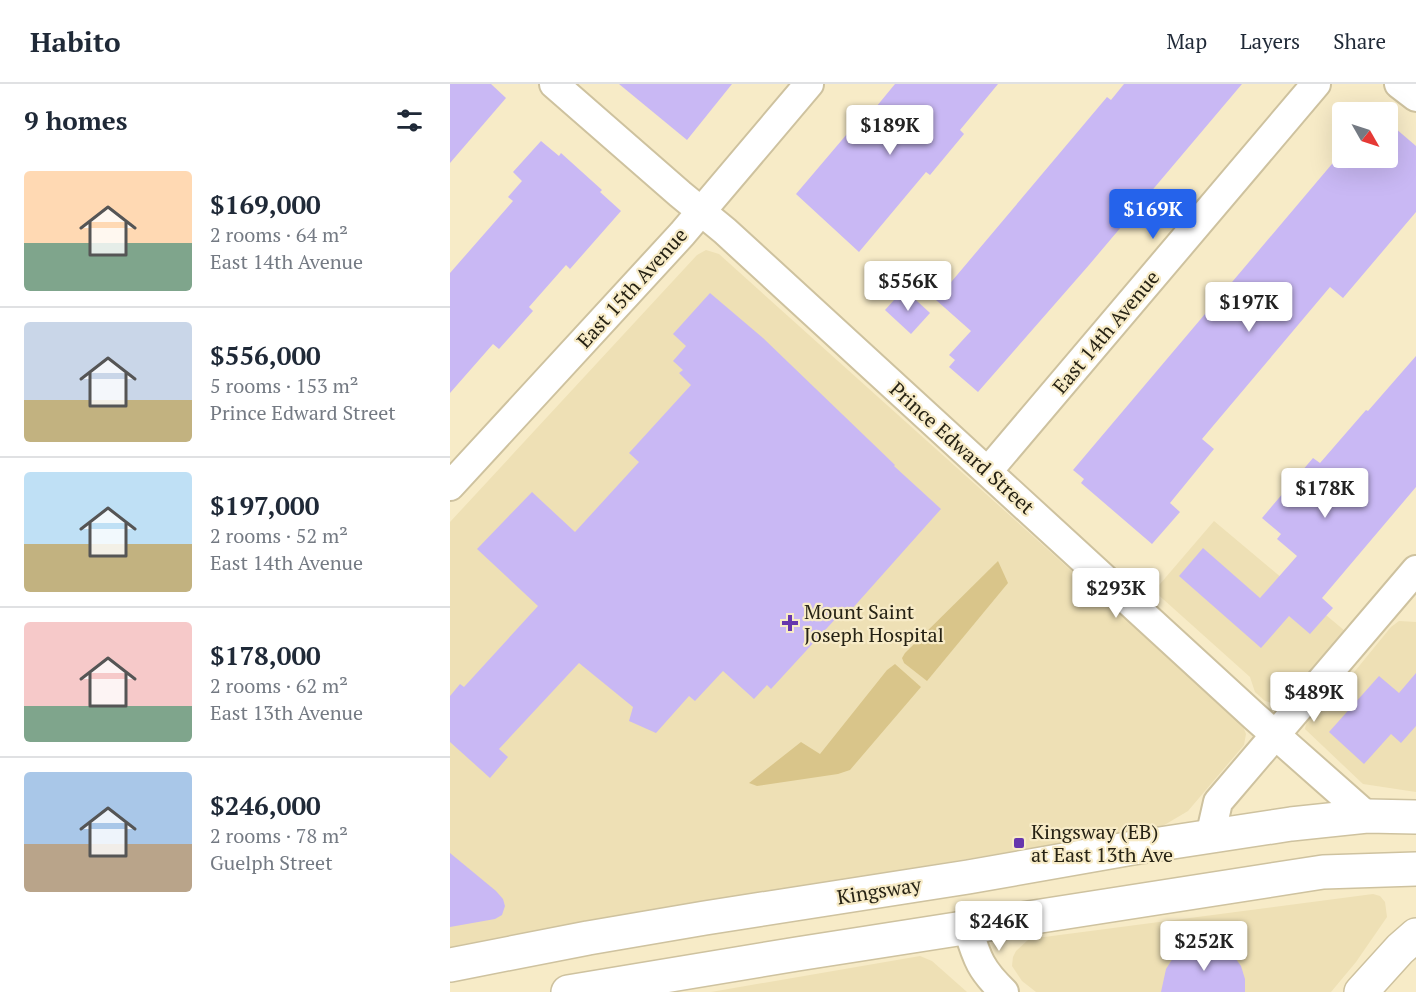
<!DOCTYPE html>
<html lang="en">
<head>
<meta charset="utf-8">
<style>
  :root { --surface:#fff; --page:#f2f2f3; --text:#1f2937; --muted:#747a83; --line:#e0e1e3; --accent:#2563eb }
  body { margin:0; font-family:"PT Serif",serif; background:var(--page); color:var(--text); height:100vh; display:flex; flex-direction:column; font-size:22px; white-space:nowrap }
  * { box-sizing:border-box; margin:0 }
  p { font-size:20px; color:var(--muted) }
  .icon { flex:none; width:33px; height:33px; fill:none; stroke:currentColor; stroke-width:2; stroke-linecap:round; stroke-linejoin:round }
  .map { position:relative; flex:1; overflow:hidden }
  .panel { display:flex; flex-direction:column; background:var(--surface); width:450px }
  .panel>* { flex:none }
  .needle { width:39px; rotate:129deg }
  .fabs { position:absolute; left:882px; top:18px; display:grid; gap:12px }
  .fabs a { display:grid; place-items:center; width:66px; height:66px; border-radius:6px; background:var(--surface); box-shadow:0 6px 24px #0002; font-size:30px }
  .price { position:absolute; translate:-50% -51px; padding:0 14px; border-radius:6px; background:#fff; color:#222; font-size:20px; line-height:39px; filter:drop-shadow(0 2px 3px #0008) }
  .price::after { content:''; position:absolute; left:50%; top:36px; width:18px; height:14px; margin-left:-9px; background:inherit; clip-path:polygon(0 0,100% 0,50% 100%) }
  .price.selected { background:var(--accent); color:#fff }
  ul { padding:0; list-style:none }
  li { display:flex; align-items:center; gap:18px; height:150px; padding:0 24px }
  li+li { border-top:2px solid var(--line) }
  li span { display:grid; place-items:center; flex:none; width:168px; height:120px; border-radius:6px; color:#555 }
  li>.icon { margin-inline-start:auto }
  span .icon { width:72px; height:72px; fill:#fffc; stroke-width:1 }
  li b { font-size:26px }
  h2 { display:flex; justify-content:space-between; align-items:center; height:72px; padding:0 24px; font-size:26px }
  header { display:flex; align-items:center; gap:36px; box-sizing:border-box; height:84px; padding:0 30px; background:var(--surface); border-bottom:2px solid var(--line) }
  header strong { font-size:28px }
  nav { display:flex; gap:33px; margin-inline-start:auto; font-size:21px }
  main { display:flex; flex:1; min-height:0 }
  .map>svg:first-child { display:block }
  .built { fill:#eee0b5 }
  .green { fill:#d9c58a }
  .building { fill:#c9b8f4 }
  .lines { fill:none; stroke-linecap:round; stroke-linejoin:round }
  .street-casing { stroke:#cec29f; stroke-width:32 }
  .secondary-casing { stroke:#cec29f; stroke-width:36 }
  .primary-casing { stroke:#cec29f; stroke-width:36 }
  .street { stroke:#fff; stroke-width:28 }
  .secondary { stroke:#fff; stroke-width:33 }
  .primary { stroke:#fff; stroke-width:33 }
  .poi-dot { fill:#6636ad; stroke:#f7ebc7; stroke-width:2 }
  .labels { text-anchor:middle; stroke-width:4.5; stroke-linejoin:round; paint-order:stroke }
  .street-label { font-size:20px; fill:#262214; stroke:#f7ebc7 }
  .poi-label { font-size:20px; fill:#262214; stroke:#f7ebc7; text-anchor:start }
</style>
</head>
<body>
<header>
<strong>Habito</strong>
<nav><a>Map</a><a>Layers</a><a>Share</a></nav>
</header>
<main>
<section class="panel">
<h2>9 homes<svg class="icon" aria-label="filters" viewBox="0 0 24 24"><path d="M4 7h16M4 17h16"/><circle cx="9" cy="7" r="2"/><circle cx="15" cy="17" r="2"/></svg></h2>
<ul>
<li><span style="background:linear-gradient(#ffd9b3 60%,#7fa58c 0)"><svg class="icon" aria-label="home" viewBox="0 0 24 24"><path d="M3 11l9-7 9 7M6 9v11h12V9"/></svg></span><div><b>$169,000</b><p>2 rooms · 64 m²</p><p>East 14th Avenue</p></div></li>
<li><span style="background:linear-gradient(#c9d6e8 65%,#c2b280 0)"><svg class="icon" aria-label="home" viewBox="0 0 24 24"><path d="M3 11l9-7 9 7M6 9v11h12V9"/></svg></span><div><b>$556,000</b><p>5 rooms · 153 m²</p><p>Prince Edward Street</p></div></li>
<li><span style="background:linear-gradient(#bfe0f5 60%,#c2b280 0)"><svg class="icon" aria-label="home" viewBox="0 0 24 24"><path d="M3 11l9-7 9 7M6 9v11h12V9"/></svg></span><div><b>$197,000</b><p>2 rooms · 52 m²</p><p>East 14th Avenue</p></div></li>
<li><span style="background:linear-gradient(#f6c9c9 70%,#7fa58c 0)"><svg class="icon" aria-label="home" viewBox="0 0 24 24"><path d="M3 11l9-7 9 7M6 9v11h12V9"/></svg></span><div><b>$178,000</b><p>2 rooms · 62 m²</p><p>East 13th Avenue</p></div></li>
<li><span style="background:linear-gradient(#a9c7e8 60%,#b9a48a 0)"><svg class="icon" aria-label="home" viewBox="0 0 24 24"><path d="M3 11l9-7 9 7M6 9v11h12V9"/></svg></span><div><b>$246,000</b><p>2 rooms · 78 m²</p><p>Guelph Street</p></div></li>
</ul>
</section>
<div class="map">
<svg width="966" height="908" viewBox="0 0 966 908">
  <rect width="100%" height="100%" fill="#f7ebc7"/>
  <!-- built -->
  <g class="built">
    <polygon points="256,166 269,170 792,640 796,650 794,661 738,727 711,743 98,844 0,864 0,438 247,171"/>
    <polygon points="764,437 895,547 840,612 832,617 822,619 815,617 805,608 800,593 704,507"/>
    <polygon points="949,537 966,538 966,708 913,700 855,645 857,634 880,607 892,603 941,543"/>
    <polygon points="923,810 930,812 935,818 937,833 906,878 881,908 586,908 572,897 562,882 563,873 566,867 579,855"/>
    <polygon points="470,872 482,877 517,908 261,908"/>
  </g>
  <!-- green -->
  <g class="green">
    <polygon points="548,477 558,499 477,597 454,579 452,574 455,569"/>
    <polygon points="445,580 471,603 400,686 388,690 307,702 299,699 351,658 370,670 437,586"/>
  </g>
  <!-- building -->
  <g class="building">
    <polygon points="0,0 41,0 56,14 0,79"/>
    <polygon points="169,0 282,0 237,56"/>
    <polygon points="445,0 548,0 510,46 514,50 480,91 476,88 409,168 346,110 397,50 401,53 403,51"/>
    <polygon points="674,0 792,0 639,181 528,308 499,283 505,276 499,271 521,247 486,216 657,13 661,16"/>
    <polygon points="938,38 966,62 966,128 893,214 880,203 752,355 764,365 720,419 730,428 702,460 631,399 634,395 623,386 887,74 938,74"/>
    <polygon points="91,57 109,72 111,69 152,106 150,108 171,127 120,185 116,181 79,223 83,227 49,265 43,260 0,309 0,189 63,117 58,113 72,97 63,88"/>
    <polygon points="454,205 480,229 461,250 435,226"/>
    <polygon points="260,209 313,254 445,381 444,382 491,425 393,535 389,531 321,605 317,601 304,615 273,587 245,617 239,612 206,649 179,637 183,623 129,579 49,665 58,673 40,694 0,658 0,612 10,600 14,603 88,522 27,465 82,408 125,448 189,378 179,369 241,301 229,289 233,286 223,277 236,262 223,250"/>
    <polygon points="966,272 966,403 872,514 883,524 860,550 839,532 811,564 729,492 753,464 810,514 847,472 827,455 831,450 812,434 863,374 870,379 916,326 918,327"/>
    <polygon points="966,589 966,642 951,659 941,650 914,680 879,648 929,592 949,609"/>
    <polygon points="0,769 46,807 53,815 55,822 52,831 45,835 0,843"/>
    <polygon points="759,860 772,864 783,871 791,882 795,895 795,908 711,908 716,885 723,874 734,866 746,861"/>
  </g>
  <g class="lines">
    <defs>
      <g id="street">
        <polyline points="104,0 230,110 275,147 805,633 917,732"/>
        <polyline points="949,0 966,13"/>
        <polyline points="538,387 866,0"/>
        <polyline points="0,402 232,150 359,0"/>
        <polyline points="760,753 768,718 966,486"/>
        <path d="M518 845C527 875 531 886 554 908"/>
      </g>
      <polyline id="secondary" points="911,908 950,865 966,851"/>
      <g id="primary">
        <polyline points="0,881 138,854 255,834 518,793 677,765 841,740 917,732 966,733"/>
        <polyline points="118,908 347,870 873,788 966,785"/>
      </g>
    </defs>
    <!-- street casing -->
    <use href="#street" class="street-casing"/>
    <!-- secondary casing -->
    <use href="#secondary" class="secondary-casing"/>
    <!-- primary casing -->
    <use href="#primary" class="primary-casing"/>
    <!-- street -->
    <use href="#street" class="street"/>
    <!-- secondary -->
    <use href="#secondary" class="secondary"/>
    <!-- primary -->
    <use href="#primary" class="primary"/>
  </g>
  <!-- markers -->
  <g class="poi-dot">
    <path d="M337 530h6v6h6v6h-6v6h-6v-6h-6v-6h6z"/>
    <rect x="563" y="753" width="12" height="12" rx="3"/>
  </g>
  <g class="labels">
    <!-- street labels -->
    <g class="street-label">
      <text transform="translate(182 204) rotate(-48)" y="7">East 15th Avenue</text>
      <text transform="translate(656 248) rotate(-50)" y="7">East 14th Avenue</text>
      <text transform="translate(512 364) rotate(42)" y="7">Prince Edward Street</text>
      <text transform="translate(429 807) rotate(-9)" y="7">Kingsway</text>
    </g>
    <!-- poi labels -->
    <g class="poi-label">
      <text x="354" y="535">Mount Saint<tspan x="354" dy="23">Joseph Hospital</tspan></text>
      <text x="581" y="755">Kingsway (EB)<tspan x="581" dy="23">at East 13th Ave</tspan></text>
    </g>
  </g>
</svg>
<div class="fabs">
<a><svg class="needle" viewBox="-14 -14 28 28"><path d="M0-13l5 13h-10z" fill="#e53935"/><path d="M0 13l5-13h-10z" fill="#747a83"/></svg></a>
</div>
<b class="price" style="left:440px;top:72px">$189K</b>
<b class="price selected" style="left:703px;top:156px">$169K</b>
<b class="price" style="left:458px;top:228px">$556K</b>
<b class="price" style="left:799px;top:249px">$197K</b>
<b class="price" style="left:875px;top:435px">$178K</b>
<b class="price" style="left:666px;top:535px">$293K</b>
<b class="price" style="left:864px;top:639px">$489K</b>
<b class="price" style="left:549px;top:868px">$246K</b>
<b class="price" style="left:754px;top:888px">$252K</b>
</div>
</main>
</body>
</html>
